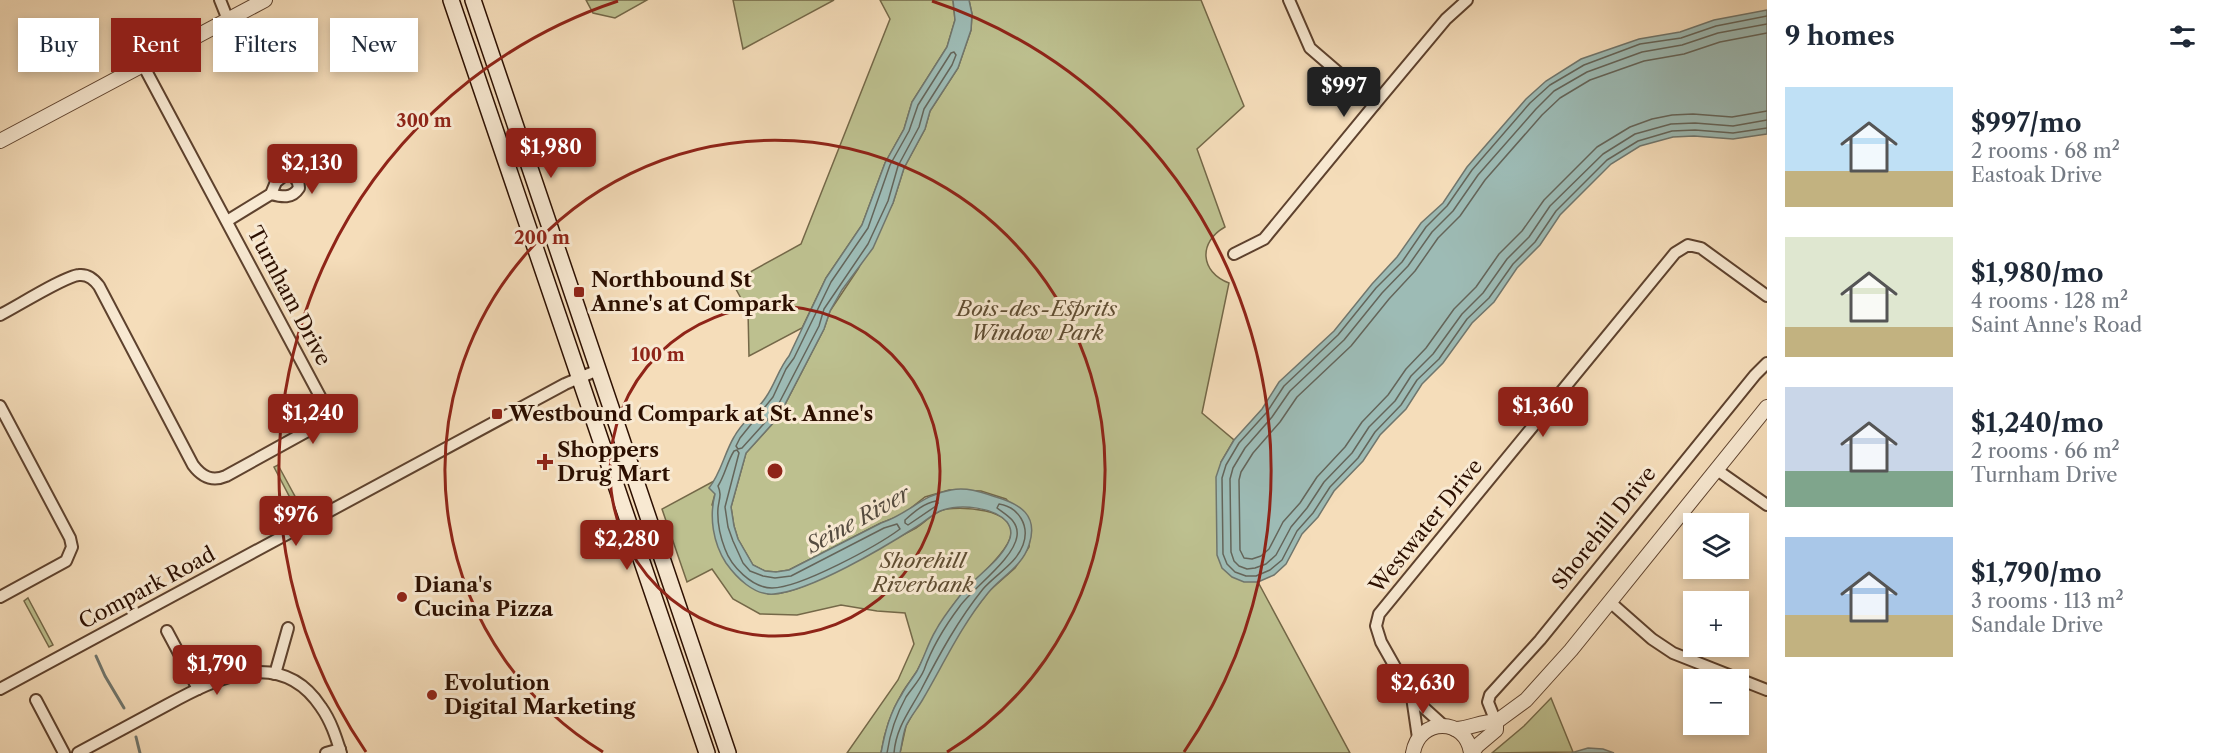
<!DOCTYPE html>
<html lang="en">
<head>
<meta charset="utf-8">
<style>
  :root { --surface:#fff; --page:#f6f6f7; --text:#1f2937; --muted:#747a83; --accent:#8f2418 }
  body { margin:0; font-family:"Libre Caslon Text",serif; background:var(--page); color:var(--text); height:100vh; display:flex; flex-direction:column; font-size:22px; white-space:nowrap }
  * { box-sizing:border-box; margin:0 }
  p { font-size:20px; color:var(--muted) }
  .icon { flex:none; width:33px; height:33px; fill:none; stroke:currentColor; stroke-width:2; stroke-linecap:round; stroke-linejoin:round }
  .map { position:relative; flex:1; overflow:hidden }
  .panel { display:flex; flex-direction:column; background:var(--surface); width:450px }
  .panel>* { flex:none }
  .banner { position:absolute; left:18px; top:18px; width:570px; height:54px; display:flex; gap:12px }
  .tools { position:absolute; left:1683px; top:513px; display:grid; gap:12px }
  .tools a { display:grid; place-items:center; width:66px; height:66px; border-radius:0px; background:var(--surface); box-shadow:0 3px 9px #0003; font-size:30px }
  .price { position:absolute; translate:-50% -51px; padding:0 14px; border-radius:6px; background:var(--accent); color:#fff; font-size:20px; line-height:39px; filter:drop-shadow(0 2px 3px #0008) }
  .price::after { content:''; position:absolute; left:50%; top:36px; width:18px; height:14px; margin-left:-9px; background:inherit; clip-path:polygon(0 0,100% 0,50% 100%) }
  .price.active { background:#222; color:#fff }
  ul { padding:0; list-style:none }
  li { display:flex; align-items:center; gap:18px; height:150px; padding:0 18px }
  li span { display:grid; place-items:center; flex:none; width:168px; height:120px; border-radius:0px; color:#555 }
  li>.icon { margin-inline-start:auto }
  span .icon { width:72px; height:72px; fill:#fffc; stroke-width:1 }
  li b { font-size:26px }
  h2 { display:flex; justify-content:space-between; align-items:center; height:72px; padding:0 18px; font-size:26px }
  .pill { padding:0 21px; border-radius:0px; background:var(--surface); box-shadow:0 3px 9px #0003; font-size:21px; line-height:54px }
  .pill.active { background:var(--accent); color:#fff }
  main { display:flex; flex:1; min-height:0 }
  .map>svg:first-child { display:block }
  .green { fill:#bdc08f; stroke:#746848; stroke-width:1.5 }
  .water { fill:#9dbbb5; stroke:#70766d; stroke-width:1.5 }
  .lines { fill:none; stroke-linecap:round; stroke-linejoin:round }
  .shore { stroke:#64655a; stroke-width:1.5 }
  .stream { stroke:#70766d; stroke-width:3 }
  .minor-casing { stroke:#5e422e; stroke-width:14 }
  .tertiary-casing { stroke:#5e422e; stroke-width:16 }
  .secondary-casing { stroke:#2c0f00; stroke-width:18 }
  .minor { stroke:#f8e9d2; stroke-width:10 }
  .tertiary { stroke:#f8e9d2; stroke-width:14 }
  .secondary { stroke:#f8e9d2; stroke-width:15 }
  .ring { fill:none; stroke:#8f2418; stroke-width:3 }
  .poi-dot { fill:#8f2418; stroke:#f8e9d2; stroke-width:2 }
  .labels { text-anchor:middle; stroke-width:6; stroke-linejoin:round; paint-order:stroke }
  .poi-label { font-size:21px; font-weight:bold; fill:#2c0f00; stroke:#f8e9d2; text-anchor:start }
  .street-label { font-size:21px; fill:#2c0f00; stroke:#f8e9d2 }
  .park-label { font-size:21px; font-style:italic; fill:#5f4d32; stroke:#f8e9d2 }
  .water-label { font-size:22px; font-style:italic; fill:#544b3f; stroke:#f8e9d2 }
  .centre { fill:#8f2418; stroke:#f8e9d2; stroke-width:3 }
  .ring-label { font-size:18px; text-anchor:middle; font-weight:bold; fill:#8f2418; stroke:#f8e9d2; stroke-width:6; stroke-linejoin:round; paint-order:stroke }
</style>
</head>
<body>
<main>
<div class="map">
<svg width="1767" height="753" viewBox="0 0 1767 753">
  <rect width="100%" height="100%" fill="#f5ddba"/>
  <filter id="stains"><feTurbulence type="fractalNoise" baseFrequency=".00333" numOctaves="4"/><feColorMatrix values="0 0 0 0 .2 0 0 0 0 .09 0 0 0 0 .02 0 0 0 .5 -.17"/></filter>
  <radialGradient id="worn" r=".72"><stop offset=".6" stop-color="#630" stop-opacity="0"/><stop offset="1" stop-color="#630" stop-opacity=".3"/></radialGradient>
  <!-- green -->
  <g class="green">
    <polygon points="586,0 647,0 615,18 593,13"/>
    <polygon points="733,0 834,0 743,49"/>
    <polygon points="880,0 953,0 955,20 947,47 912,102 904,129 885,163 862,225 826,278 802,328 749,356 748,311 732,282 801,244 890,19"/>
    <path d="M969 0H1201L1244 106 1197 149 1225 227C1198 242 1200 272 1229 283L1202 413 1234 440 1221 462 1258 582 1350 753H900L906 726 951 646 966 621 989 591 1015 568 1029 547 1031 526 1006 499 981 491 949 490 925 497 902 515 881 523 789 570 776 572 765 571 753 565 738 539 734 526 731 507 746 453 774 422 782 410 824 329 830 311 858 269 893 203 904 168 925 129 930 111 958 68 971 30 972 14Z"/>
    <polygon points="278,465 303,511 298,513 274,467"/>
    <path d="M714 481 715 494 712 505 768 594C796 596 839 568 863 555 881 546 899 537 916 528 926 522 934 511 946 509 963 507 1013 508 1011 534 1010 552 966 587 954 604 938 626 929 647 917 671 912 679 906 686 902 693 891 712 884 732 881 753H847L898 680 914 644 905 613 877 611 841 605 797 615 760 614 733 599 712 569 687 582 662 509Z"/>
    <polygon points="28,598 53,645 49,647 24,601"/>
    <polygon points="1551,698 1573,752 1492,753 1524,726"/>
  </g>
  <!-- water -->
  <g class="water">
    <path d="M953 0H969L972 14 971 30 958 68 930 111 925 129 904 168 893 203 873 248 842 290 830 311 824 329 782 410 774 422 746 453 731 507 734 526 738 539 753 565 765 571 776 572 789 570 881 523C909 514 921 495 951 490 967 487 981 492 996 497 1020 504 1039 515 1029 545 1022 567 1001 577 988 593 961 626 944 663 923 699 918 708 910 717 906 726 903 734 902 744 900 753H881C885 732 890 712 902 694 906 686 912 679 917 671 924 658 928 643 936 630 943 617 953 605 962 593 976 576 998 563 1008 543 1012 536 1012 529 1007 522 994 507 961 504 943 510 933 513 925 522 916 527 883 548 811 591 774 594 754 596 736 577 726 563 713 543 709 517 715 494L709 488C721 473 724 454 734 437 742 422 757 411 766 397 775 384 779 368 789 356L826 278 862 225 885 163 904 129 912 102 947 47 955 20Z"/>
    <polygon points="1767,10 1767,134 1733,139 1694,136 1673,137 1640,146 1611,164 1560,215 1540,245 1517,268 1494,302 1472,323 1443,363 1422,384 1406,409 1380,435 1363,461 1334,491 1318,517 1302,534 1286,564 1274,575 1258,582 1244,582 1232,577 1222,568 1217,555 1216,477 1221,462 1234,440 1262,409 1279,382 1334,331 1372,284 1397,257 1421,223 1443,203 1467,167 1526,99 1546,81 1581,59 1639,39 1680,32 1714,20"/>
    <polygon points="1588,748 1603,749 1614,753 1571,753"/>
  </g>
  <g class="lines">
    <!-- shore -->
    <g class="shore">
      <polyline points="1767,16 1716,26 1681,38 1640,44 1584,65 1550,85 1530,103 1472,170 1447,206 1426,227 1402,262 1376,288 1338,335 1284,386 1267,412 1239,443 1226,465 1222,478 1223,554 1227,564 1235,572 1246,576 1256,576 1270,570 1282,560 1297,531 1313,513 1330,487 1358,458 1375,432 1401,405 1417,380 1439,359 1467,319 1489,298 1513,264 1535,242 1556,211 1607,160 1638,141 1672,131 1695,130 1733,133 1767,128"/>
      <polyline points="1767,24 1718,33 1682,45 1642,52 1587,72 1554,91 1536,109 1478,175 1453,211 1432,232 1408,266 1382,293 1344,340 1290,391 1272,417 1245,448 1233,468 1230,479 1231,552 1234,561 1239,566 1247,569 1255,568 1266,564 1276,555 1291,527 1307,508 1324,482 1352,453 1369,427 1395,401 1411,376 1433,354 1462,314 1483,293 1507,259 1529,237 1550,206 1603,154 1635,134 1671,124 1695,123 1733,126 1767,120"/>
      <polyline points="1767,33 1720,42 1684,54 1644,61 1590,80 1560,98 1542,115 1485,180 1460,216 1438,238 1415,271 1389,299 1351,346 1297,397 1280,422 1253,453 1241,472 1239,480 1240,550 1244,558 1252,559 1261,556 1269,549 1283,522 1300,503 1317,477 1345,447 1362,422 1388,395 1406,369 1426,348 1454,309 1476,287 1499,254 1522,231 1544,200 1597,147 1630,127 1652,119 1672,115 1693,114 1732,117 1767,111"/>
      <polygon points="954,52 956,55 952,65 924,109 919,127 898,166 888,201 868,244 824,309 819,326 777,407 769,418 742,448 738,449 736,446 740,438 773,397 786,369 794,358 831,282 868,228 890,165 909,131 918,105 951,53"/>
      <path d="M737 450 739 453 725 507 728 527 733 541 743 563 750 571 763 576 775 578 791 576 884 528 897 524 900 529C877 546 800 588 772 588 752 588 731 566 725 549 720 536 717 522 718 508 719 499 722 495 718 486 725 475 727 462 734 451Z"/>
      <path d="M936 501 938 503 936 506 908 525 905 523V520C914 512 924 503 936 501Z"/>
      <path d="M887 753C890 733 896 715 906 697 912 688 920 680 924 670 932 647 945 626 960 606 974 587 1014 559 1017 536 1019 521 1006 515 997 508L999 504C1019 507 1030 526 1023 545 1016 564 996 574 983 589 958 620 939 655 921 690 909 712 896 728 894 753"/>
    </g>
    <!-- stream -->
    <g class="stream">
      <polyline points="96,656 105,676 124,708"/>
      <polyline points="136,737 140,753"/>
    </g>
    <defs>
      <g id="minor">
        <polyline points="220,0 228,20"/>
        <polyline points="1289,0 1310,48 1375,104"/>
        <path d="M227 221 271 194C282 197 292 199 299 188 299 180 293 174 285 175L276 182 271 194"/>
        <polyline points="1234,254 1264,239 1375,104 1446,19 1467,0"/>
        <path d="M0 315C16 307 65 276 79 275 88 274 94 279 99 286L193 465C202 477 212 482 226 476L322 423 325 411 323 402 143 65"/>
        <polyline points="0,406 70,538 72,547 66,561 0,597"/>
        <polyline points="1717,470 1767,505"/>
        <polyline points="1610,602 1652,639 1673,653 1767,690"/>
        <polyline points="167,631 198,689"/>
        <polyline points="275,674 288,628"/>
        <polyline points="0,689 565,384 598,370"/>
        <polyline points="1412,697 1418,738"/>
        <polyline points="36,700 64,753"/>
        <polyline points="1496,722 1488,702 1490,695 1540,640 1755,375 1767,363"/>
        <polyline points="1444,726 1412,697 1381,642 1376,626 1379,614 1675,253 1688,245 1701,248 1767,296"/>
        <path d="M78 753C108 737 137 721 167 705 216 678 281 646 321 707 331 721 336 737 341 753"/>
        <polyline points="326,753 340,749"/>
      </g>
      <g id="tertiary">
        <polyline points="0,141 265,0"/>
        <path d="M1455 729C1470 729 1484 720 1496 722L1526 700 1571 650 1767 407"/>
        <path d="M1413 753C1419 717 1466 717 1471 753"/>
        <polyline points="1472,753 1477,746 1496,730 1496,722"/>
      </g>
      <g id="secondary">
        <polyline points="451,0 707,753"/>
        <polyline points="473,0 728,753"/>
      </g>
    </defs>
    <!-- minor casing -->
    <use href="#minor" class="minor-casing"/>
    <!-- tertiary casing -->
    <use href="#tertiary" class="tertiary-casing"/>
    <!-- secondary casing -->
    <use href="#secondary" class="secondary-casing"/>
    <!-- minor -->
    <use href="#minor" class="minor"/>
    <!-- tertiary -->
    <use href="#tertiary" class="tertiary"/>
    <!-- secondary -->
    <use href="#secondary" class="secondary"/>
  </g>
  <!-- distance rings -->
  <g class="ring">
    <circle cx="775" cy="471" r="165"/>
    <path d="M603 752A330 330 0 1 1 947 752"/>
    <path d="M366 752A496 496 0 0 1 618 1M932 1A496 496 0 0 1 1184 752"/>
  </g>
  <!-- markers -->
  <g class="poi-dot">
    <rect x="573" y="286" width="12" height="12" rx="3"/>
    <rect x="491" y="408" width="12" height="12" rx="3"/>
    <path d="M542 453h6v6h6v6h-6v6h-6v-6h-6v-6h6z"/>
    <circle cx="402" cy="597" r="6"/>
    <circle cx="432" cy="695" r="6"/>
  </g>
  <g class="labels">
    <!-- poi labels -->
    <g class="poi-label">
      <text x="591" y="287">Northbound St<tspan x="591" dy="24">Anne's at Compark</tspan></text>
      <text x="509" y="421">Westbound Compark at St. Anne's</text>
      <text x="557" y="457">Shoppers<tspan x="557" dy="24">Drug Mart</tspan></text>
      <text x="414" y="592">Diana's<tspan x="414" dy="24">Cucina Pizza</tspan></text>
      <text x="444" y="690">Evolution<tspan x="444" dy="24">Digital Marketing</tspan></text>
    </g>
    <!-- street labels -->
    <g class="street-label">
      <text transform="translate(289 296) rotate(62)" y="7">Turnham Drive</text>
      <text transform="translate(1426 526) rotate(-51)" y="7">Westwater Drive</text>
      <text transform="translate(1604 528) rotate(-51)" y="7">Shorehill Drive</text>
      <text transform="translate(147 588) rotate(-28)" y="7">Compark Road</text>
    </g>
    <!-- park labels -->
    <g class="park-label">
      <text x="1037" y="316">Bois-des-Esprits<tspan x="1037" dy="24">Window Park</tspan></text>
      <text x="923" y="568">Shorehill<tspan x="923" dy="24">Riverbank</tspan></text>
    </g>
    <!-- water labels -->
    <g class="water-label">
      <text transform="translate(858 519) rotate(-29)" y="8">Seine River</text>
    </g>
  </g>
  <circle cx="775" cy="471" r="9" class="centre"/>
  <g class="ring-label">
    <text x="424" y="127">300 m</text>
    <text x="542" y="244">200 m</text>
    <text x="658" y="361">100 m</text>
  </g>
  <rect width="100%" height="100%" filter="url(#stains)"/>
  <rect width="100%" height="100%" fill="url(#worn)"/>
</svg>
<div class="tools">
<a><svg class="icon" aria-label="layers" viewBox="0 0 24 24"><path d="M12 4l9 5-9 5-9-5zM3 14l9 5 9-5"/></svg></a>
<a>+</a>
<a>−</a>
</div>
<b class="price active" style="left:1344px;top:118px">$997</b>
<b class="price" style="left:551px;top:179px">$1,980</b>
<b class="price" style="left:312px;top:195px">$2,130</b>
<b class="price" style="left:1543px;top:438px">$1,360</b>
<b class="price" style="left:313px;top:445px">$1,240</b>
<b class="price" style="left:296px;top:547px">$976</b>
<b class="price" style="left:627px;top:571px">$2,280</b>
<b class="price" style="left:217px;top:696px">$1,790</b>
<b class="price" style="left:1423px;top:715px">$2,630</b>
<div class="banner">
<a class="pill">Buy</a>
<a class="pill active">Rent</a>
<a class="pill">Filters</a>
<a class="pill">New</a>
</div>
</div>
<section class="panel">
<h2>9 homes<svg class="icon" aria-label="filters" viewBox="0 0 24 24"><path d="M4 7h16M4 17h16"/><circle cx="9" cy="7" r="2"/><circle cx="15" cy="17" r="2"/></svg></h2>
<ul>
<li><span style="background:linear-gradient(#bfe0f5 70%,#c2b280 0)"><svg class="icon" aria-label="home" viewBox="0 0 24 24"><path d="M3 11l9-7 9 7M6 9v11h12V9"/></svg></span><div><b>$997/mo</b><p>2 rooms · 68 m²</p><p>Eastoak Drive</p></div></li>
<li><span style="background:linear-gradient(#dfe7d0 75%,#c2b280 0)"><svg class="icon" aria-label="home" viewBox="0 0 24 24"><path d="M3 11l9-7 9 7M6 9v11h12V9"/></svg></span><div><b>$1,980/mo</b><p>4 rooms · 128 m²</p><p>Saint Anne's Road</p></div></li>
<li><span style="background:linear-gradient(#c9d6e8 70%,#7fa58c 0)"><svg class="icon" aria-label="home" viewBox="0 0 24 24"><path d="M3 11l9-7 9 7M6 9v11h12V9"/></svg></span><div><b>$1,240/mo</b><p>2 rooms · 66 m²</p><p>Turnham Drive</p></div></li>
<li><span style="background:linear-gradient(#a9c7e8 65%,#c2b280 0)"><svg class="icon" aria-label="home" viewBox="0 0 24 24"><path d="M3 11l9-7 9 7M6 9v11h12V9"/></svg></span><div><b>$1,790/mo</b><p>3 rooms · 113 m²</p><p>Sandale Drive</p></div></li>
</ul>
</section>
</main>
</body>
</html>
